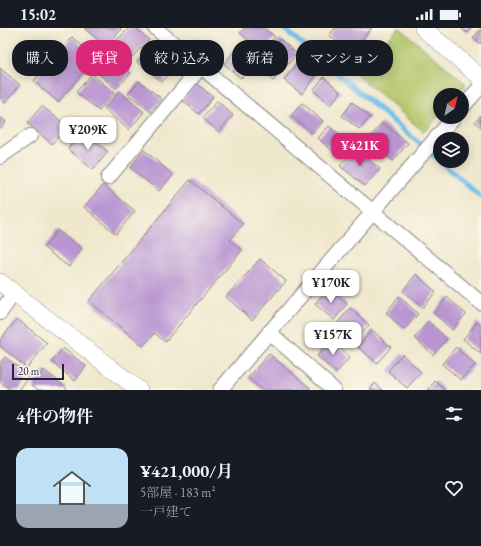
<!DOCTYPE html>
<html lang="ja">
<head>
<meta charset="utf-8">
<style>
  :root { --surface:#171b24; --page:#242831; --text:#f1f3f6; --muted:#9ea1a6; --line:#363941; --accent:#db2777 }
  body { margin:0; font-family:"EB Garamond","Noto Serif JP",serif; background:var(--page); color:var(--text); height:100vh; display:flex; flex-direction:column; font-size:15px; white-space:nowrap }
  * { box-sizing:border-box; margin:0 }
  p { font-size:13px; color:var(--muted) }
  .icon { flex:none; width:22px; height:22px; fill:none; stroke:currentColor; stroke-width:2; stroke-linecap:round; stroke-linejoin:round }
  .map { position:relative; height:362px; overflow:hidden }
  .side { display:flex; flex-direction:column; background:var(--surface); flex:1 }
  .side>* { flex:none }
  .banner { position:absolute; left:12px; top:12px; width:457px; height:36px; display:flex; gap:8px }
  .needle { width:26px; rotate:34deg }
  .buttons { position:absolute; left:433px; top:60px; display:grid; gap:8px }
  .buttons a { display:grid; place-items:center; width:36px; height:36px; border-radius:50%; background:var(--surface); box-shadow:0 2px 10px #0003; font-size:20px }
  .scale { position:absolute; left:12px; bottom:10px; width:52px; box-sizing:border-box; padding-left:4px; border:2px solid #22223b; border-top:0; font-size:11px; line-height:14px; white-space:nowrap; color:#22223b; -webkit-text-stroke:3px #fbf7ec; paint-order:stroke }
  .price { position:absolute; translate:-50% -34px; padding:0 9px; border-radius:8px; background:#fff; color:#222; font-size:13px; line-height:26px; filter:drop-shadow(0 1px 2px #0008) }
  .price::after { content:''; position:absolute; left:50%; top:24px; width:12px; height:9px; margin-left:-6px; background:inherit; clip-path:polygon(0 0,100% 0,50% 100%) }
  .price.selected { background:var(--accent); color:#fff }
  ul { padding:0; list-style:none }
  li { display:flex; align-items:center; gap:12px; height:100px; padding:0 16px }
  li+li { border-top:1px solid var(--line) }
  li span { display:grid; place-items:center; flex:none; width:112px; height:80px; border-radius:12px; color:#555 }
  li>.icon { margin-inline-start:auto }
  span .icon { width:48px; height:48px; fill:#fffc; stroke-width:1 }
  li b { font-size:17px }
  h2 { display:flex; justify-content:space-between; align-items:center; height:48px; padding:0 16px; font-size:17px }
  .pill { padding:0 14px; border-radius:16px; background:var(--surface); box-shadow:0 2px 10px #0003; font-size:14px; line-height:36px }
  .pill.selected { background:var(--accent); color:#fff }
  .status { display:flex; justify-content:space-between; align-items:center; height:28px; padding:0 20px; background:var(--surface); direction:ltr }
  .status svg { height:11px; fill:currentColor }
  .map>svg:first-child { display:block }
  .green { fill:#b3c569; stroke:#6a7452 }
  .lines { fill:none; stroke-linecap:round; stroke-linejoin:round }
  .stream { stroke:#72bfec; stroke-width:5 }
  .building { fill:#b996d1 }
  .minor-casing { stroke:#898584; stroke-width:16 }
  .tertiary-casing { stroke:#898584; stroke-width:18 }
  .minor { stroke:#fff; stroke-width:14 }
  .tertiary { stroke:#fff; stroke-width:17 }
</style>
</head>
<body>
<div class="status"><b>15:02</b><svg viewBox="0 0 49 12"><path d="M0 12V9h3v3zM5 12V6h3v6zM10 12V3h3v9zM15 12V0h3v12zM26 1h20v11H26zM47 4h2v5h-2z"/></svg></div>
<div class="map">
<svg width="481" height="362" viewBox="0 0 481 362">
  <rect width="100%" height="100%" fill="#fbf7ec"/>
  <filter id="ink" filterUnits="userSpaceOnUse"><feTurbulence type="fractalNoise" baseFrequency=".025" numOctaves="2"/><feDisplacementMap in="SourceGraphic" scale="8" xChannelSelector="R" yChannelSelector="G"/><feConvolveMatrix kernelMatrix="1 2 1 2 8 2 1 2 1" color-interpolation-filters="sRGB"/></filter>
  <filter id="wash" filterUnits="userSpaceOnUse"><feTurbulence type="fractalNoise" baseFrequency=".012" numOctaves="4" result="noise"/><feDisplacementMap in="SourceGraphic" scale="16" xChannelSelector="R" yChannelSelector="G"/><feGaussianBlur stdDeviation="0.9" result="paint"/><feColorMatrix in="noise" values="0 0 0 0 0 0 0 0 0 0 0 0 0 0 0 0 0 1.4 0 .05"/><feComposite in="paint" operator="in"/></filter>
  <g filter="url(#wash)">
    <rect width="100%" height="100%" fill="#f0e8cd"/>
    <!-- green -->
    <polygon class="green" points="398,0 400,0 466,56 457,67 440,67 440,86 424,104 357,47"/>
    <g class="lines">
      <!-- stream -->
      <polyline class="stream" points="283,0 398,97 481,169"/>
    </g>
    <g id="blocks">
      <!-- building -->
      <g class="building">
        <polygon points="84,0 120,0 121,1 106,19"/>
        <polygon points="129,0 136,0 149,12 132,29 116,13"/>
        <polygon points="244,0 264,0 275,9 255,32 245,24 253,16 240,5"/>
        <polygon points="335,0 372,0 350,25 329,7"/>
        <polygon points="461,0 471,0 467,5"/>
        <polygon points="481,1 481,16 473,10"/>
        <polygon points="72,9 96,30 58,74 34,53"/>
        <polygon points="280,11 297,26 273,53 256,38"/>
        <polygon points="152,16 177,36 162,54 137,34"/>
        <polygon points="234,23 252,37 241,50 224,36"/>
        <polygon points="108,25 131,45 116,61 94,41"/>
        <polygon points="301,30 319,44 302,66 284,52"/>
        <polygon points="0,40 20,57 5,75 0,70"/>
        <polygon points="92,46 114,65 99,83 76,64"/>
        <polygon points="324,49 341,64 330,77 313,62"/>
        <polygon points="139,53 162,71 151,84 128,66"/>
        <polygon points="196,55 213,69 199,86 182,72"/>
        <polygon points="119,63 144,84 129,102 104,81"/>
        <polygon points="217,73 233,87 219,104 203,90"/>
        <polygon points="352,74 370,89 359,101 342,88"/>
        <polygon points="302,75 323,93 312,105 291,88"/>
        <polygon points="42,78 67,98 52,116 27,95"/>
        <polygon points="481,87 481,99 475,94"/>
        <polygon points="0,89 6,94 0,101"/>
        <polygon points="382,95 408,115 393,133 368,112"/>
        <polygon points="329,98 349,116 338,128 318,110"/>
        <polygon points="82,103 108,124 93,142 68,121"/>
        <polygon points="355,120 380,141 365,158 340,138"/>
        <polygon points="144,122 173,147 159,163 130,140"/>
        <polygon points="190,152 243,196 230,212 242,222 165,314 155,305 143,318 89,273"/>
        <polygon points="103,157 135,183 116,206 84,179"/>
        <polygon points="57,202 82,221 69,239 44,220"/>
        <polygon points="260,231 286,253 252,292 226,269"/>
        <polygon points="416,246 436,264 422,280 403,263"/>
        <polygon points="328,259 347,276 334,292 315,276"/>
        <polygon points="399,268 418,286 404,302 386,285"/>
        <polygon points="447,269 466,286 452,302 434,285"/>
        <polygon points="350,280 369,297 354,314 336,297"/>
        <polygon points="17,291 47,315 27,340 0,318 0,312"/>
        <polygon points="428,293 447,311 433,327 415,310"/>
        <polygon points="477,294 481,298 481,326 463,311"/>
        <polygon points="372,302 391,319 377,335 358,319"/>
        <polygon points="330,311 350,329 336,345 317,328"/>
        <polygon points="456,319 475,337 461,352 442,336"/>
        <polygon points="63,320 86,338 75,353 52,334"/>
        <polygon points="269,326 310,360 308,362 262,362 248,350"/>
        <polygon points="402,326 421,344 407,360 388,343"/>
        <polygon points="5,329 30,348 19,362 11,362 0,354 0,335"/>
        <polygon points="44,342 67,360 65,362 38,362 32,357"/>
        <polygon points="435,353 445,362 428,362"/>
        <polygon points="375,355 383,362 370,362"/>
      </g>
    </g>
  </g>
  <g filter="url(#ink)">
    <use href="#blocks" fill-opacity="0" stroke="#898584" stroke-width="1"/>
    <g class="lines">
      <defs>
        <g id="minor">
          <polyline points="155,0 481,275"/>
          <polyline points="462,80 481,58"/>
          <polyline points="0,129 30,108"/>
          <polyline points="108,150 201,39"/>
          <polyline points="0,285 14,265"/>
          <polyline points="269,304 334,362"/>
          <polyline points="220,362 454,89"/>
        </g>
        <g id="tertiary">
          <polyline points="423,0 481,50"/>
          <polyline points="0,254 139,362"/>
        </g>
      </defs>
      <!-- minor casing -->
      <use href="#minor" class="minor-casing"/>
      <!-- tertiary casing -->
      <use href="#tertiary" class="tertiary-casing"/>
      <!-- minor -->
      <use href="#minor" class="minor"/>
      <!-- tertiary -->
      <use href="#tertiary" class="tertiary"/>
    </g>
  </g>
</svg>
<div class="buttons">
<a><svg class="needle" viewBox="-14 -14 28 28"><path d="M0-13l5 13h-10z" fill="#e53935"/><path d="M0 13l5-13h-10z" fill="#9ea1a6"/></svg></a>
<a><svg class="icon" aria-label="layers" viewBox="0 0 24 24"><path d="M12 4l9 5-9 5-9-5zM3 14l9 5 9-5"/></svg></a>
</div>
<div class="scale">20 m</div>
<b class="price" style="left:88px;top:123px">¥209K</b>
<b class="price selected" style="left:360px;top:139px">¥421K</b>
<b class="price" style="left:331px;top:276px">¥170K</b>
<b class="price" style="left:333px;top:328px">¥157K</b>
<div class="banner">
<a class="pill">購入</a>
<a class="pill selected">賃貸</a>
<a class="pill">絞り込み</a>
<a class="pill">新着</a>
<a class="pill">マンション</a>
</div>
</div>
<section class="side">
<h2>4件の物件<svg class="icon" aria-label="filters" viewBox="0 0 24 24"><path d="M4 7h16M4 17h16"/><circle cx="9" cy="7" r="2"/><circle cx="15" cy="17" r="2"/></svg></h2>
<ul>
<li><span style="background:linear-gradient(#bfe0f5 70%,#9aa5b1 0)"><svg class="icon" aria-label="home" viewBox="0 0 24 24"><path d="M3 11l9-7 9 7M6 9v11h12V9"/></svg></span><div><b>¥421,000/月</b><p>5部屋 · 183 m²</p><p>一戸建て</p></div><svg class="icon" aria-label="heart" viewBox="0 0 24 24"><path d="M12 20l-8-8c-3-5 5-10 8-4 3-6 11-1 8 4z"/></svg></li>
</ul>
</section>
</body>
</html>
